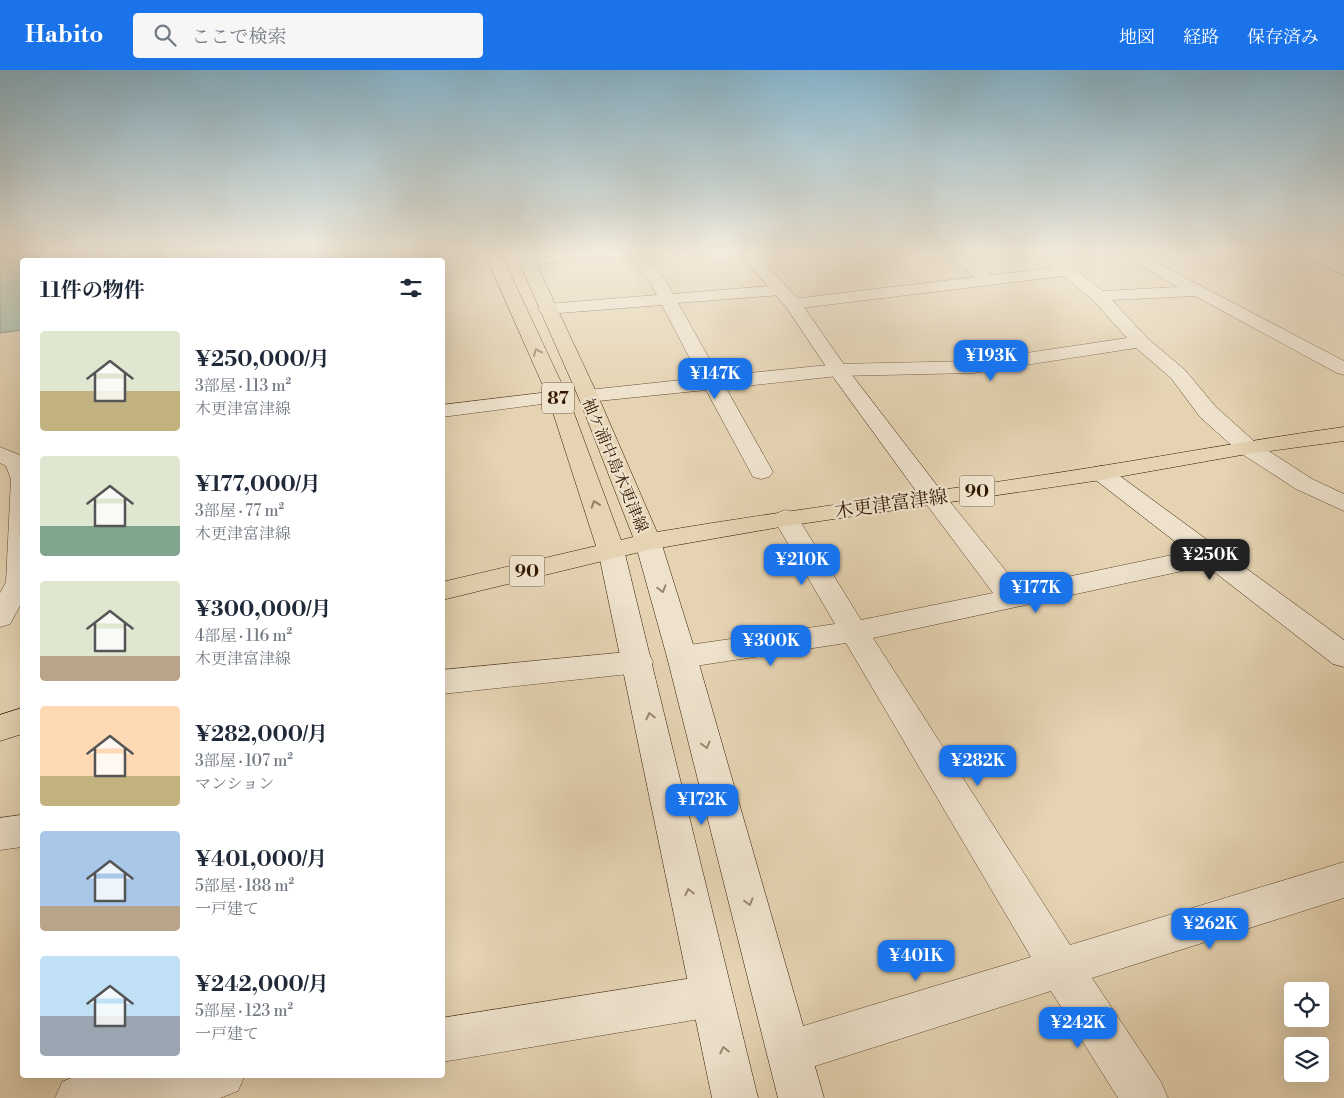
<!DOCTYPE html>
<html lang="ja">
<head>
<meta charset="utf-8">
<style>
  :root { --surface:#fff; --page:#f6f6f7; --text:#1f2937; --muted:#747a83; --accent:#1a73e8 }
  body { margin:0; font-family:"Libre Bodoni","Noto Serif JP",serif; background:var(--page); color:var(--text); height:100vh; display:flex; flex-direction:column; font-size:19px; white-space:nowrap }
  * { box-sizing:border-box; margin:0 }
  p { font-size:16px; color:var(--muted) }
  .icon { flex:none; width:28px; height:28px; fill:none; stroke:currentColor; stroke-width:2; stroke-linecap:round; stroke-linejoin:round }
  .map { position:relative; flex:1; overflow:hidden }
  .side { position:absolute; left:20px; top:188px; width:425px; height:820px; display:flex; flex-direction:column; background:var(--surface); border-radius:5px; box-shadow:0 5px 20px #0002 }
  .side>* { flex:none }
  .buttons { position:absolute; left:1284px; top:912px; display:grid; gap:10px }
  .buttons a { display:grid; place-items:center; width:45px; height:45px; border-radius:5px; background:var(--surface); box-shadow:0 5px 20px #0002; font-size:25px }
  .price { position:absolute; translate:-50% -42px; padding:0 11px; border-radius:10px; background:var(--accent); color:#fff; font-size:16px; line-height:32px; filter:drop-shadow(0 1px 2px #0008) }
  .price::after { content:''; position:absolute; left:50%; top:30px; width:15px; height:11px; margin-left:-8px; background:inherit; clip-path:polygon(0 0,100% 0,50% 100%) }
  .price.selected { background:#222; color:#fff }
  ul { padding:0; list-style:none }
  li { display:flex; align-items:center; gap:15px; height:125px; padding:0 20px }
  li span { display:grid; place-items:center; flex:none; width:140px; height:100px; border-radius:5px; color:#555 }
  li>.icon { margin-inline-start:auto }
  span .icon { width:60px; height:60px; fill:#fffc; stroke-width:1 }
  li b { font-size:21px }
  h2 { display:flex; justify-content:space-between; align-items:center; height:60px; padding:0 20px; font-size:21px }
  header { display:flex; align-items:center; gap:30px; box-sizing:border-box; height:70px; padding:0 25px; background:var(--accent); color:#fff }
  header strong { font-size:24px }
  nav { display:flex; gap:28px; margin-inline-start:auto; font-size:18px }
  .search { width:350px; height:45px; background:var(--page); display:flex; align-items:center; gap:12px; box-sizing:border-box; padding:0 18px; border-radius:5px; color:var(--muted); font-size:19px }
  .map>svg:first-child { display:block }
  .water { fill:#96b9a8; stroke:#6e7965 }
  .lines { fill:none; stroke-linecap:round; stroke-linejoin:round }
  .stream { fill:#6e7965; fill-rule:evenodd }
  .street-casing { stroke:#5f472c; stroke-width:1 }
  .secondary-casing { stroke:#321800; stroke-width:1 }
  .primary-casing { stroke:#321800; stroke-width:1 }
  .street { fill:#eee2cd; fill-rule:evenodd }
  .secondary { fill:#eee2cd; fill-rule:evenodd }
  .primary { fill:#e5d3b2; fill-rule:evenodd }
  .oneway { stroke:#947f62 }
  .oneway2 { stroke:#998771 }
  .labels { text-anchor:middle; stroke-width:4.5; stroke-linejoin:round; paint-order:stroke }
  .far-street-label { font-size:16px; fill:#321800; stroke:#eee2cd }
  .shield { fill:#eee2cd; stroke:#6a553e; stroke-width:1 }
  .shield-label { font-size:18px; font-weight:bold; fill:#321800 }
  .street-label { font-size:19px; fill:#321800; stroke:#eee2cd }
</style>
</head>
<body>
<header>
<strong>Habito</strong>
<div class="search"><svg class="icon" aria-label="search" viewBox="0 0 24 24"><circle cx="10" cy="10" r="6"/><path d="M15 15l6 6"/></svg>ここで検索</div>
<nav><a>地図</a><a>経路</a><a>保存済み</a></nav>
</header>
<div class="map">
<svg width="1344" height="1028" viewBox="0 0 1344 1028">
  <rect width="100%" height="100%" fill="#e5d3b2"/>
  <filter id="stains"><feTurbulence type="fractalNoise" baseFrequency=".004" numOctaves="4"/><feColorMatrix values="0 0 0 0 .2 0 0 0 0 .09 0 0 0 0 .02 0 0 0 .5 -.17"/></filter>
  <radialGradient id="worn" r=".72"><stop offset=".6" stop-color="#630" stop-opacity="0"/><stop offset="1" stop-color="#630" stop-opacity=".3"/></radialGradient>
  <!-- water -->
  <polygon class="water" points="0,182 96,182 95,190 22,190 22,260 0,263"/>
  <g class="lines">
    <!-- stream -->
    <polygon class="stream" points="1334,182 1344,183 1344,187 1335,183"/>
    <defs>
      <g id="street">
        <polygon points="559,182 602,182 594,187 527,196 519,191 527,186"/>
        <polygon points="625,182 641,182 662,205 673,224 781,215 787,216 789,220 787,224 781,225 678,233 719,306 838,294 973,291 1127,268 1093,230 1063,206 793,239 787,238 784,234 787,230 793,229 975,207 943,182 961,182 992,205 1053,198 1034,182 1052,182 1103,221 1178,217 1119,183 1141,182 1140,184 1344,291 1344,305 1337,303 1195,226 1112,230 1147,268 1185,300 1216,337 1255,372 1312,409 1344,424 1344,441 1296,419 1239,382 1200,347 1171,308 1136,278 973,303 838,306 726,318 773,402 769,407 761,409 753,407 706,320 588,332 581,330 578,326 581,322 588,320 700,308 662,235 547,244 541,243 538,239 541,235 547,234 657,225 649,210"/>
        <polygon points="558,321 565,323 568,327 565,331 442,347 442,335"/>
        <polygon points="0,377 22,386 22,532 10,554 0,557 0,523 6,512 11,409 6,396 0,393"/>
        <polygon points="933,420 942,422 1019,517 1210,477 1219,480 1223,486 1219,492 1210,495 873,568 1070,875 1344,792 1344,828 1092,908 1161,1012 1168,1028 1118,1028 1051,921 790,1004 774,998 768,982 774,966 790,960 1031,887 846,573 682,598 671,595 667,587 671,579 682,576 835,554 773,448 777,443 786,440 795,443 861,550 993,523 921,427 924,422"/>
        <polygon points="638,581 649,584 653,592 649,600 638,603 442,624 442,600"/>
        <polygon points="22,745 22,777 0,780 0,748"/>
        <polygon points="712,905 727,911 733,926 727,941 712,947 442,992 442,948"/>
        <polygon points="78,1005 245,1005 238,1021 220,1028 55,1028 62,1012"/>
      </g>
      <g id="secondary">
        <polygon points="738,182 754,182 799,230 845,296 942,422 945,427 942,432 933,434 924,432 831,304 786,237"/>
        <polygon points="1296,182 1317,182 1344,194 1344,205 1299,185"/>
        <polygon points="1101,396 1109,398 1344,570 1344,597 1333,594 1093,408 1089,403 1093,398"/>
        <polygon points="648,464 657,466 661,472 697,587 824,1028 778,1028 667,587 635,472 639,466"/>
        <polygon points="611,472 620,474 624,480 758,1028 712,1028 598,480 602,474"/>
      </g>
      <g id="primary">
        <path d="M484 182H500L568 327 621 470 633 467 578 326 519 192 512 182H528L535 191 598 326 657 462C805 437 953 420 1101 396 1182 383 1263 368 1344 357V371L1247 384 1101 410 786 456 648 480 442 530V512L596 476 548 327Z"/>
        <polygon points="22,638 22,664 0,671 0,645"/>
      </g>
    </defs>
    <!-- street casing -->
    <use href="#street" class="street-casing"/>
    <!-- secondary casing -->
    <use href="#secondary" class="secondary-casing"/>
    <!-- primary casing -->
    <use href="#primary" class="primary-casing"/>
    <!-- street -->
    <use href="#street" class="street"/>
    <!-- secondary -->
    <use href="#secondary" class="secondary"/>
    <!-- primary -->
    <use href="#primary" class="primary"/>
  </g>
  <!-- one-way arrows -->
  <defs><path id="oneway-chevron" d="M-2-3.5L2.5 0L-2 3.5" fill="none" stroke-width="1.6" stroke-linecap="round" stroke-linejoin="round" transform="scale(1.25)"/></defs>
  <g class="oneway">
    <use href="#oneway-chevron" transform="translate(537 282) rotate(-114)"/>
    <use href="#oneway-chevron" transform="translate(595 434) rotate(-109)"/>
  </g>
  <g class="oneway2">
    <use href="#oneway-chevron" transform="translate(662 519) rotate(74)"/>
    <use href="#oneway-chevron" transform="translate(650 646) rotate(-103)"/>
    <use href="#oneway-chevron" transform="translate(706 675) rotate(75)"/>
    <use href="#oneway-chevron" transform="translate(689 822) rotate(-103)"/>
    <use href="#oneway-chevron" transform="translate(749 832) rotate(75)"/>
    <use href="#oneway-chevron" transform="translate(724 980) rotate(-103)"/>
  </g>
  <!-- sky -->
  <linearGradient id="sky" x2="0" y2="1"><stop stop-color="#87b6ce"/><stop offset="0.56" stop-color="#f3ebdc"/><stop offset="1" stop-color="#f3ebdc" stop-opacity="0"/></linearGradient>
  <rect width="1344" height="326" fill="url(#sky)"/>
  <g class="labels">
    <!-- far-street labels -->
    <g class="far-street-label">
      <text transform="translate(616 395) rotate(67)" y="6">袖ケ浦中島木更津線</text>
    </g>
    <!-- shield labels -->
    <g class="shield">
      <rect x="542" y="312.5" width="32" height="31" rx="4"/>
      <rect x="959.5" y="405.5" width="35" height="31" rx="4"/>
      <rect x="509.5" y="485.5" width="35" height="31" rx="4"/>
    </g>
    <g class="shield-label">
      <text x="558" y="334">87</text>
      <text x="977" y="427">90</text>
      <text x="527" y="507">90</text>
    </g>
    <!-- street labels -->
    <g class="street-label">
      <text transform="translate(891 433) rotate(-8)" y="7">木更津富津線</text>
    </g>
  </g>
  <rect width="100%" height="100%" filter="url(#stains)"/>
  <rect width="100%" height="100%" fill="url(#worn)"/>
</svg>
<div class="buttons">
<a><svg class="icon" aria-label="locate" viewBox="0 0 24 24"><circle cx="12" cy="12" r="6"/><path d="M12 2v4M12 18v4M2 12h4M18 12h4"/></svg></a>
<a><svg class="icon" aria-label="layers" viewBox="0 0 24 24"><path d="M12 4l9 5-9 5-9-5zM3 14l9 5 9-5"/></svg></a>
</div>
<b class="price" style="left:991px;top:312px">¥193K</b>
<b class="price" style="left:715px;top:330px">¥147K</b>
<b class="price selected" style="left:1210px;top:511px">¥250K</b>
<b class="price" style="left:802px;top:516px">¥210K</b>
<b class="price" style="left:1036px;top:544px">¥177K</b>
<b class="price" style="left:771px;top:597px">¥300K</b>
<b class="price" style="left:978px;top:717px">¥282K</b>
<b class="price" style="left:702px;top:756px">¥172K</b>
<b class="price" style="left:1210px;top:880px">¥262K</b>
<b class="price" style="left:916px;top:912px">¥401K</b>
<b class="price" style="left:1078px;top:979px">¥242K</b>
<section class="side">
<h2>11件の物件<svg class="icon" aria-label="filters" viewBox="0 0 24 24"><path d="M4 7h16M4 17h16"/><circle cx="9" cy="7" r="2"/><circle cx="15" cy="17" r="2"/></svg></h2>
<ul>
<li><span style="background:linear-gradient(#dfe7d0 60%,#c2b280 0)"><svg class="icon" aria-label="home" viewBox="0 0 24 24"><path d="M3 11l9-7 9 7M6 9v11h12V9"/></svg></span><div><b>¥250,000/月</b><p>3部屋 · 113 m²</p><p>木更津富津線</p></div></li>
<li><span style="background:linear-gradient(#dfe7d0 70%,#7fa58c 0)"><svg class="icon" aria-label="home" viewBox="0 0 24 24"><path d="M3 11l9-7 9 7M6 9v11h12V9"/></svg></span><div><b>¥177,000/月</b><p>3部屋 · 77 m²</p><p>木更津富津線</p></div></li>
<li><span style="background:linear-gradient(#dfe7d0 75%,#b9a48a 0)"><svg class="icon" aria-label="home" viewBox="0 0 24 24"><path d="M3 11l9-7 9 7M6 9v11h12V9"/></svg></span><div><b>¥300,000/月</b><p>4部屋 · 116 m²</p><p>木更津富津線</p></div></li>
<li><span style="background:linear-gradient(#ffd9b3 70%,#c2b280 0)"><svg class="icon" aria-label="home" viewBox="0 0 24 24"><path d="M3 11l9-7 9 7M6 9v11h12V9"/></svg></span><div><b>¥282,000/月</b><p>3部屋 · 107 m²</p><p>マンション</p></div></li>
<li><span style="background:linear-gradient(#a9c7e8 75%,#b9a48a 0)"><svg class="icon" aria-label="home" viewBox="0 0 24 24"><path d="M3 11l9-7 9 7M6 9v11h12V9"/></svg></span><div><b>¥401,000/月</b><p>5部屋 · 188 m²</p><p>一戸建て</p></div></li>
<li><span style="background:linear-gradient(#bfe0f5 60%,#9aa5b1 0)"><svg class="icon" aria-label="home" viewBox="0 0 24 24"><path d="M3 11l9-7 9 7M6 9v11h12V9"/></svg></span><div><b>¥242,000/月</b><p>5部屋 · 123 m²</p><p>一戸建て</p></div></li>
</ul>
</section>
</div>
</body>
</html>
